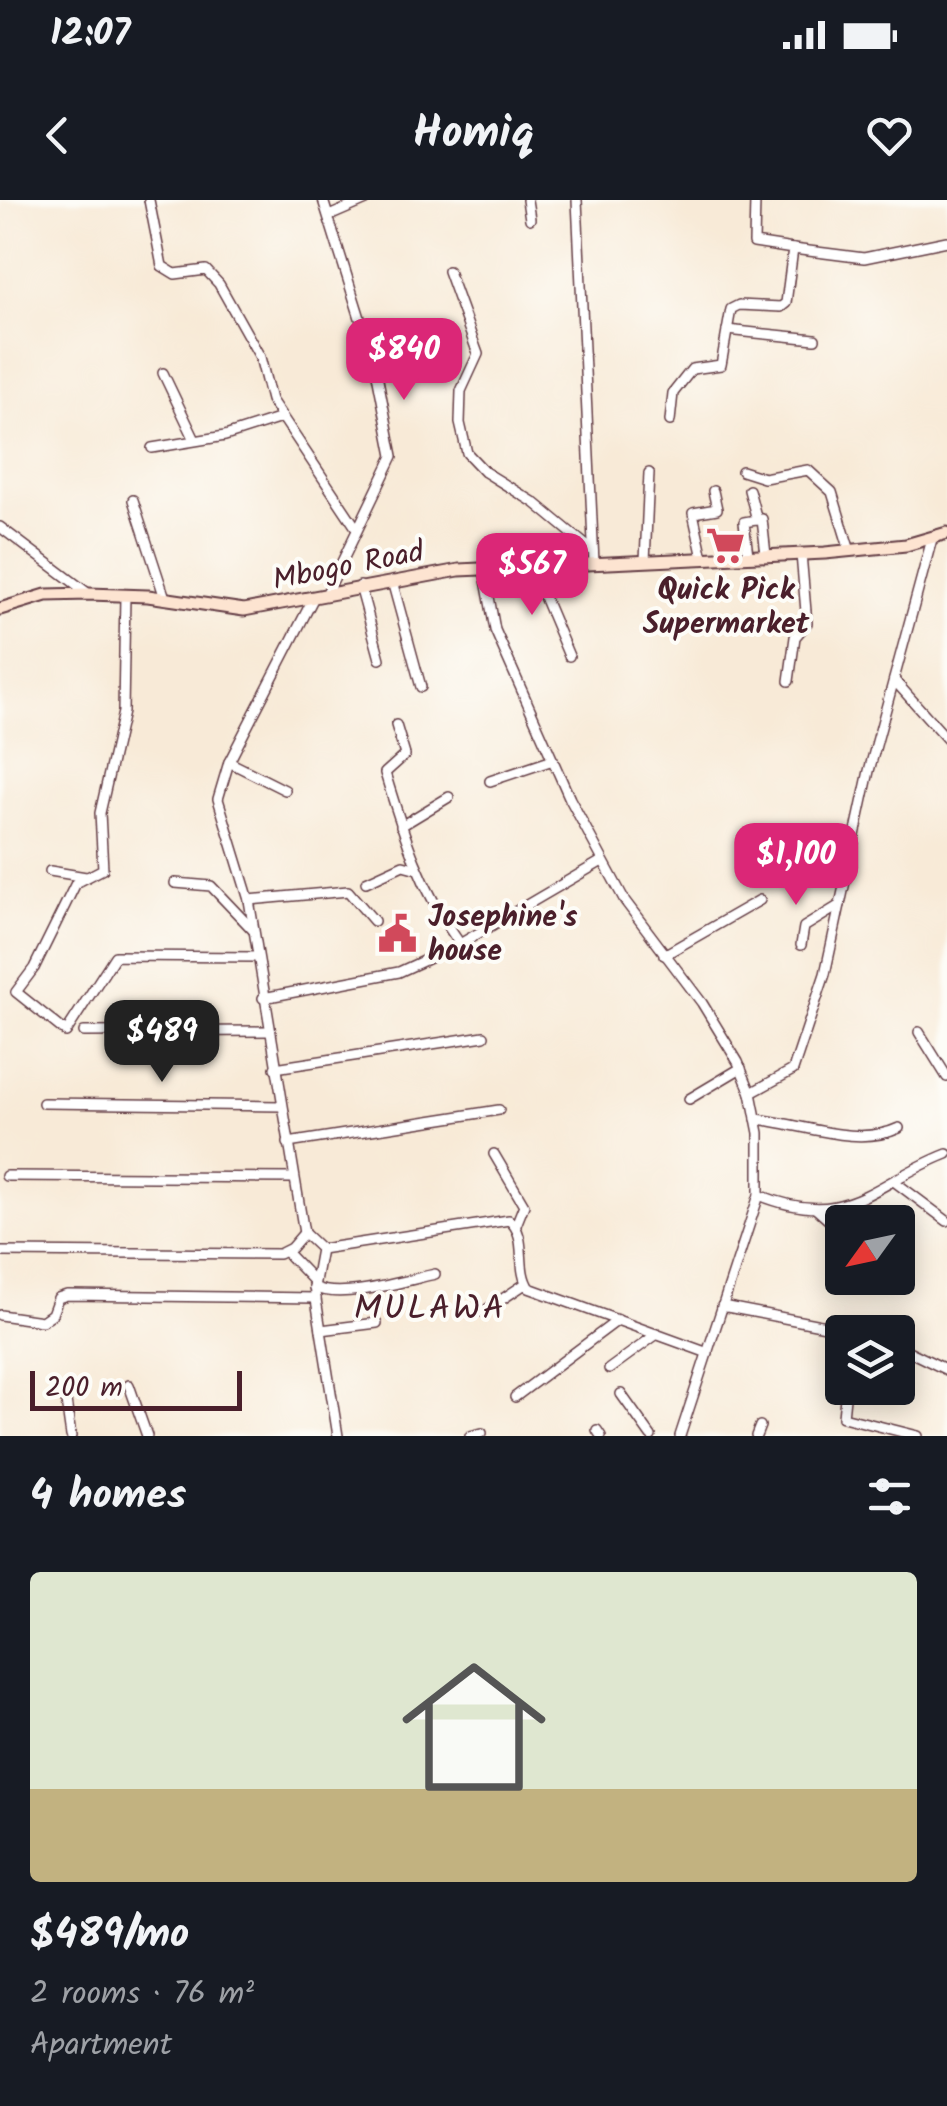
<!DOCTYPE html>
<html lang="en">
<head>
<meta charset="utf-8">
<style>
  :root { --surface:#171b24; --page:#20242c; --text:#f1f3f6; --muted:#9ea1a6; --accent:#db2777 }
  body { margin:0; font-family:Kalam,sans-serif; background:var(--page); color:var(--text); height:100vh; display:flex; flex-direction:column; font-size:38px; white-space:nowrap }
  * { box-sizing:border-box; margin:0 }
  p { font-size:32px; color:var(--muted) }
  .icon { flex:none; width:55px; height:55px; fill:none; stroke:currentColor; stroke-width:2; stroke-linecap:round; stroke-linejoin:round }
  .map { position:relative; height:1236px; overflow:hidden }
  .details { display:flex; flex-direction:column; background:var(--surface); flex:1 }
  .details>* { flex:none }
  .needle { width:65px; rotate:237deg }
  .tools { position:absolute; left:825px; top:1005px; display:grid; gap:20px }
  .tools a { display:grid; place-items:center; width:90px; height:90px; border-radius:10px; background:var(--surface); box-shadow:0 5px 25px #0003; font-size:50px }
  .scale { position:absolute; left:30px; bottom:25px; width:212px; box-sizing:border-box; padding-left:10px; border:5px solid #4a1f2b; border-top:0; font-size:28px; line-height:35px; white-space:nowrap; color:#4a1f2b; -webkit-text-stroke:8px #fdfcf7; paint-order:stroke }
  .price { position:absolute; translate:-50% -85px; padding:0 22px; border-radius:20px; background:var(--accent); color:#fff; font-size:32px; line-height:65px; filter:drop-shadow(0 2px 5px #0008) }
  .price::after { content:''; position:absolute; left:50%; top:60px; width:30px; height:22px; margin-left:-15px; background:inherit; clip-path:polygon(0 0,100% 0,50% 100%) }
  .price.current { background:#222; color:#fff }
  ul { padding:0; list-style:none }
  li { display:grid; align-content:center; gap:20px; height:530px; padding:0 30px }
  li span { display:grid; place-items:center; height:310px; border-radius:10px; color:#555 }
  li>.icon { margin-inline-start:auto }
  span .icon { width:180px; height:180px; fill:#fffc; stroke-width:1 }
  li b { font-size:42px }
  h2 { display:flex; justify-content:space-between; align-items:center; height:120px; padding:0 30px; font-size:42px }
  .status { display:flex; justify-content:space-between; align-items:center; height:70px; padding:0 50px; background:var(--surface); direction:ltr }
  .status svg { height:28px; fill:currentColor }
  header { display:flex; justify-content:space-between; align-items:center; height:130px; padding:0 30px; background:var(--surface); font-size:45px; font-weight:700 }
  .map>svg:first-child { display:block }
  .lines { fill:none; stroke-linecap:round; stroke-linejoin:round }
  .street-casing { stroke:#643d45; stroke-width:12 }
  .secondary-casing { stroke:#643d45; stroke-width:15 }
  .street { stroke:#fff; stroke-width:9 }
  .secondary { stroke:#fde4d1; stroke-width:11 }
  .labels { text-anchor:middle; stroke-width:8; stroke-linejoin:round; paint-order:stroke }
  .street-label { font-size:30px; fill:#4a1f2b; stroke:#fdfcf7 }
  .poi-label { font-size:30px; font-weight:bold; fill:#4a1f2b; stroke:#fdfcf7 }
  .quarter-label { font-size:35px; letter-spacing:2.5px; fill:#4a1f2b; stroke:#fdfcf7 }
</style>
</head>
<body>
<div class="status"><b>12:07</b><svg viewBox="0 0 49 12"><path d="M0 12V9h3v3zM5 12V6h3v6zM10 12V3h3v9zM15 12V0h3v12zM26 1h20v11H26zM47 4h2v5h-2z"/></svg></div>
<header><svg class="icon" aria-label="back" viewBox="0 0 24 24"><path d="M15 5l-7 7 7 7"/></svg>Homiq<svg class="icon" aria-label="heart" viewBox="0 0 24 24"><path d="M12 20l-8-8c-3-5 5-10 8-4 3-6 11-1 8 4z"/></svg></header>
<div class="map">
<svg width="947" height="1236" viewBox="0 0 947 1236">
  <rect width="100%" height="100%" fill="#fdfcf7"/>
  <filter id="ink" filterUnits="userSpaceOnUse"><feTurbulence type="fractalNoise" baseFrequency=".01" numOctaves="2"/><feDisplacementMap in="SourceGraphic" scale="20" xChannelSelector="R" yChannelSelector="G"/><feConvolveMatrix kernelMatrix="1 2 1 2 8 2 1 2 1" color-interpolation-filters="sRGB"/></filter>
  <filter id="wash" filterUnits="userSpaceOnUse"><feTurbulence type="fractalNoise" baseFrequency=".0048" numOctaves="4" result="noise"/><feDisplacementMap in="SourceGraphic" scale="40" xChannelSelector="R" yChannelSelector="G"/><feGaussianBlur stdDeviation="2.25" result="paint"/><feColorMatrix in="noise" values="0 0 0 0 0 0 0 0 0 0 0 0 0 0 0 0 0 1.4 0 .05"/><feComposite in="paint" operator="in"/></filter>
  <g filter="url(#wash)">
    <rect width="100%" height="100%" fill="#f8ead7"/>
  </g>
  <g filter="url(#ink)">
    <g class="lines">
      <defs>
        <g id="street">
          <polyline points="149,0 162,66 175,74 206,70 219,84 260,157 271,200 357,329"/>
          <polyline points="323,0 376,169 393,256 326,395"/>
          <polyline points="527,0 530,19"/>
          <polyline points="577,0 594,363"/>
          <polyline points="329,16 366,0"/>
          <polyline points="793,49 864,58 947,41"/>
          <polyline points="448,71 478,154 461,191 460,223 467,253 485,272 535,303 593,351"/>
          <polyline points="727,130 815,139"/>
          <polyline points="163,173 195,240"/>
          <polyline points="670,221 673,193 692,169 721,165 731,109 739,105 781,107 786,103 793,49 754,43 755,0"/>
          <polyline points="152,248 225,236 281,218"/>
          <polyline points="742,271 764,278 808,270 832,292 850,351"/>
          <polyline points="749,290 757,320"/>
          <polyline points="133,300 165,398"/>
          <polyline points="0,327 89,394"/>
          <polyline points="748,355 744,322 762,319 766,355"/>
          <polyline points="703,358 693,313 717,309 713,291"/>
          <polyline points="645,361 649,273"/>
          <polyline points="531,366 569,456"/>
          <polyline points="484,369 495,430 570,599 625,701 702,803 738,862 751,893 759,933 759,995 680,1236"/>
          <polyline points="392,381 421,487"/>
          <polyline points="360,386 380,459"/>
          <polyline points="125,395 123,512 100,613 103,669 76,683 34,768 16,792 66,832 115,756 257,757"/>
          <polyline points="313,399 229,562 218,599 249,700 304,1033 321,1049 314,1087 338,1236"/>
          <polyline points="894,480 947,539"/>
          <polyline points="789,481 795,437 807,423 801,354"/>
          <path d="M396 525 405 555 385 573C404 636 421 690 460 744"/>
          <polyline points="229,562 285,590"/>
          <polyline points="490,581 553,560"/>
          <polyline points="401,626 449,597"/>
          <polyline points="50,671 86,677"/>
          <polyline points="366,682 403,665 414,668"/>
          <polyline points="175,683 211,686 253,730"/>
          <polyline points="249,700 348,691 374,721"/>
          <polyline points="801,745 804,727 840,705"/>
          <polyline points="664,755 760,700"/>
          <polyline points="263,798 399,772 460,744 602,661"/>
          <polyline points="84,832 269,831"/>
          <polyline points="919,832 947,877"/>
          <polyline points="275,868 484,836"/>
          <polyline points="751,893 793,870 825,774 869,571 932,339"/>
          <polyline points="689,899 741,868"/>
          <polyline points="43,903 281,906"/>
          <path d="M756 919C799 923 857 948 899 928"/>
          <polyline points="288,943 499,910"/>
          <polyline points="494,954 524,1005 516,1025"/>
          <polyline points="6,976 293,978"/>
          <polyline points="895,982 947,1021"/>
          <path d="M759 995C848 1031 872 983 947 954"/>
          <polyline points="815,1008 842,1032"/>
          <path d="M321 1049 509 1020C529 1036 515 1068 529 1088L708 1153"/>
          <polyline points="0,1052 279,1054 291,1048 304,1033"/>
          <polyline points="286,1052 314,1081"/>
          <path d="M314 1087C340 1101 407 1080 435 1074"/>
          <polyline points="722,1106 857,1132"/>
          <polyline points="483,1112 525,1084"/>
          <polyline points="0,1115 42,1121 52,1114 58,1098 67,1095 316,1098"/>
          <polyline points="321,1130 377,1123"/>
          <polyline points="898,1146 947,1170"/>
          <polyline points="609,1169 657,1134"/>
          <polyline points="129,1185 147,1236"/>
          <polyline points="846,1188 843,1217 918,1236"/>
          <polyline points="65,1194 71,1236"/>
          <polyline points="621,1194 651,1236"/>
          <polyline points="515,1197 618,1120"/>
          <polyline points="597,1230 601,1236"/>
          <polyline points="470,1236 482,1233"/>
          <polyline points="756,1236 760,1226"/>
        </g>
        <polyline id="secondary" points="0,409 46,395 89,394 148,396 244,410 459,370 825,353 906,345 947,333"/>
      </defs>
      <!-- street casing -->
      <use href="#street" class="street-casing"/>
      <!-- secondary casing -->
      <use href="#secondary" class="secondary-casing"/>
      <!-- street -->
      <use href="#street" class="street"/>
      <!-- secondary -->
      <use href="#secondary" class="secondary"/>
    </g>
  </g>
  <!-- icons -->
  <defs>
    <symbol id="supermarket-bare" viewBox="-9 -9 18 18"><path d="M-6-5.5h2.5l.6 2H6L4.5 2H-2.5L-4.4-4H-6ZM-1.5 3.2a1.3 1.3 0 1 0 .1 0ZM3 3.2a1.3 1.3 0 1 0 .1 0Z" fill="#d1495b" stroke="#fdfcf7" stroke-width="2.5" paint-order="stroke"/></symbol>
    <symbol id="civic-bare" viewBox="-9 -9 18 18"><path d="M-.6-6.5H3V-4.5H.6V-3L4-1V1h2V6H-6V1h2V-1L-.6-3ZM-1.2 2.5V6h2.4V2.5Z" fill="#d1495b" stroke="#fdfcf7" stroke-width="2.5" paint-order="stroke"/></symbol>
  </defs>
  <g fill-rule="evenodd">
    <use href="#supermarket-bare" x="698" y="318" width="55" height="55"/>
    <use href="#civic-bare" x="370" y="706" width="55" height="55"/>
  </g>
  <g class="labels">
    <!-- street labels -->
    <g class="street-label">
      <text transform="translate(348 365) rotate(-11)" y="10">Mbogo Road</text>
    </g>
    <!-- poi labels -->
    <g class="poi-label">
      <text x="726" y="399">Quick Pick<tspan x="726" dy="34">Supermarket</tspan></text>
      <text x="428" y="726" text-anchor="start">Josephine's<tspan x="428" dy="34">house</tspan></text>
    </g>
    <!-- quarter labels -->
    <g class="quarter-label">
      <text x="430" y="1119">MULAWA</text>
    </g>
  </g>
</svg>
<div class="tools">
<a><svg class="needle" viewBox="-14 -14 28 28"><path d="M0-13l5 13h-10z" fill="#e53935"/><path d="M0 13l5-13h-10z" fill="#9ea1a6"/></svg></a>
<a><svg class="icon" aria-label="layers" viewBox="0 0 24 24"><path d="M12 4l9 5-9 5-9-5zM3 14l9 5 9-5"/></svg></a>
</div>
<div class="scale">200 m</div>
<b class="price" style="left:404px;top:203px">$840</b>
<b class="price" style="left:532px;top:418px">$567</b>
<b class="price" style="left:796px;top:708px">$1,100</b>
<b class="price current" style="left:162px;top:885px">$489</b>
</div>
<section class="details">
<h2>4 homes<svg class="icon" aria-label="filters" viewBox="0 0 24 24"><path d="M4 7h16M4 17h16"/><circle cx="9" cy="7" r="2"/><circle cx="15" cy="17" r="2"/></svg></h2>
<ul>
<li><span style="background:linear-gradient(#dfe7d0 70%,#c2b280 0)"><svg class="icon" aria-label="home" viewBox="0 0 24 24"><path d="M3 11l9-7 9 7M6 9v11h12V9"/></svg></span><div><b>$489/mo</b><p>2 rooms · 76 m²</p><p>Apartment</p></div></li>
</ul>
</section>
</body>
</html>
